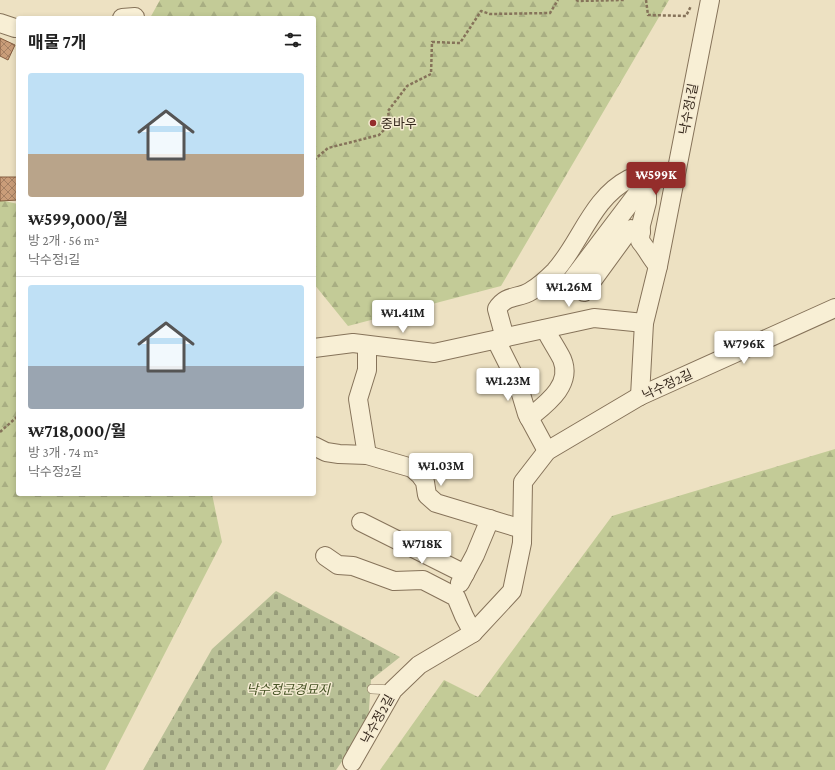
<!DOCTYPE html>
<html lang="ko">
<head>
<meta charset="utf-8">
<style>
  :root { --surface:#fff; --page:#f2f2f2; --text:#222; --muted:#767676; --line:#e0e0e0; --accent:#942d2b }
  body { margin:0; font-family:"Crimson Pro","Noto Sans KR",serif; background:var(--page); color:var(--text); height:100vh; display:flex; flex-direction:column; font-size:15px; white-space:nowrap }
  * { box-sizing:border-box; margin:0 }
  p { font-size:13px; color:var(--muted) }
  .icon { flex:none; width:22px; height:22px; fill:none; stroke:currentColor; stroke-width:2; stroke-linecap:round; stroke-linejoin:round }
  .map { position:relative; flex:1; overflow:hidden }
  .panel { position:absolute; left:16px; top:16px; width:300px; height:480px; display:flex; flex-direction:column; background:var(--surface); border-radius:4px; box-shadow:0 2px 6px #0003 }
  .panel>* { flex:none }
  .price { position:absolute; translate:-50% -34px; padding:0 9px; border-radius:4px; background:#fff; color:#222; font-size:13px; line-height:26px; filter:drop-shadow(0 1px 2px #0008) }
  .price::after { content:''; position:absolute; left:50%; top:24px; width:12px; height:9px; margin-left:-6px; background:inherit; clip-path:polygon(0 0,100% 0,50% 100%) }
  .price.active { background:var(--accent); color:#fff }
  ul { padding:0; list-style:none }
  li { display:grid; align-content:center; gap:8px; height:212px; padding:0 12px }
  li+li { border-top:1px solid var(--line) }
  li span { display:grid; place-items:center; height:124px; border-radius:4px; color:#555 }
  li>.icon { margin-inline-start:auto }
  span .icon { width:72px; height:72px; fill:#fffc; stroke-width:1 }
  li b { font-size:17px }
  h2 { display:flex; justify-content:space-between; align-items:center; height:48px; padding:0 12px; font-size:17px }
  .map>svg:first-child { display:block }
  .forest { fill:url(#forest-firs) }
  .cemetery { fill:url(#cemetery-stones) }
  .building { fill:url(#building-cross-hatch); stroke:#855d40 }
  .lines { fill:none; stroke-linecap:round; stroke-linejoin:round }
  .lane-casing { stroke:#86735a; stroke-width:10 }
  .street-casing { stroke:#86735a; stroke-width:20 }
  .path { stroke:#86735a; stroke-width:2.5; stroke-dasharray:3 2; stroke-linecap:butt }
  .lane { stroke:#f8efd5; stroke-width:9 }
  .street { stroke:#f8efd5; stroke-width:18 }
  .poi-dot { fill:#942d2b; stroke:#f5ebd2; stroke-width:1.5 }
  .labels { text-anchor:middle; stroke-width:3; stroke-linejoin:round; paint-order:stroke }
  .street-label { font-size:13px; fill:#372a1e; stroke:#f5ebd2 }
  .poi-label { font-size:13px; fill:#372a1e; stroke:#f5ebd2; text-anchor:start }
  .park-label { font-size:13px; font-style:italic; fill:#465325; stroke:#f5ebd2 }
</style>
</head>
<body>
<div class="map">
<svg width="835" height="770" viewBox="0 0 835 770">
  <defs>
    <pattern id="forest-firs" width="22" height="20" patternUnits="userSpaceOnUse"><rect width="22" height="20" fill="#c3cb97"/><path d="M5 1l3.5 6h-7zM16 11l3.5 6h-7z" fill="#a8ae82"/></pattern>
    <pattern id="cemetery-stones" width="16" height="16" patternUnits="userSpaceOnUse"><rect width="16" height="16" fill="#b9c096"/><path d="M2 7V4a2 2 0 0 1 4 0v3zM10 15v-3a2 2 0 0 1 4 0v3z" fill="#979c7a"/></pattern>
    <pattern id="building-cross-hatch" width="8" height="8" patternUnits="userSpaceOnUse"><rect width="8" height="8" fill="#ca9d79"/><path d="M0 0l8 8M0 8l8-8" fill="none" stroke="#a58063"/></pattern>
  </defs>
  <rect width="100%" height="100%" fill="#ede1c2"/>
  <!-- forest -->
  <g class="forest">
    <polygon points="160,0 669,0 501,286 348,326 314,284 314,18 150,18"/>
    <polygon points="0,200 18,204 18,494 212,494 222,542 105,770 0,770"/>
    <polygon points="835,449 835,770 380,770 444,680 478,697 612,516"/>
  </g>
  <!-- cemetery -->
  <polygon class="cemetery" points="276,591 400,657 371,680 368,724 336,770 143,770 212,649"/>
  <!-- building -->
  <g class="building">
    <polygon points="0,38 15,45 8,60 0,56"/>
    <polygon points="0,177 18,177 18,200 0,201"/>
  </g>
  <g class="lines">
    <defs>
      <polyline id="lane" points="372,689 393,690"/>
      <g id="street">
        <polyline points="122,18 135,17"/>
        <polyline points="0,23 15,28 18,28"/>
        <polyline points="565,289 643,186"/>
        <polyline points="584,292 627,233 631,229 641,232"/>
        <path d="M505 338 497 309C506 294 519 299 531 291 539 286 548 278 555 271 581 242 592 198 629 179L643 186 647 192V202L641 225 640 241C647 249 651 258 658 266"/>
        <polyline points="496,340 518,384 527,414 547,451"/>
        <polyline points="367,345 367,370 358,399 367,455"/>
        <polyline points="314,348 353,343 434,353 594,318 644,323"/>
        <polyline points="640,396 644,323 658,266 710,0"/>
        <path d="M529 418C546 404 573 385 562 359 557 349 550 339 545 329"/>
        <polyline points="314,446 326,452 339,454 367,455 412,468 420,475 425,482 427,495 436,503 522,529"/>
        <polyline points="361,522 465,574"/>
        <polyline points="325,556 338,565 353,566 394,581 423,580 456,597 464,616 473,633"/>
        <polyline points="460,583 475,555 490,519"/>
        <polyline points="352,762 393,690 419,665 473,633 512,591 522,543 523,482 547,451 640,396 835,308"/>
      </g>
    </defs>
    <!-- lane casing -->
    <use href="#lane" class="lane-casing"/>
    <!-- street casing -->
    <use href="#street" class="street-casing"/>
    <!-- path -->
    <g class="path">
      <polyline points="576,0 578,1 624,0"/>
      <polyline points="646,0 648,15 686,16 691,6"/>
      <polyline points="314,160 328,148 379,135 390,124 388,111 407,86 431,74 432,42 460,43 481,11 490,14 550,13 558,0"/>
      <polyline points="0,432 18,416"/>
    </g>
    <!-- lane -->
    <use href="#lane" class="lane"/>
    <!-- street -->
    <use href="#street" class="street"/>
  </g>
  <!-- markers -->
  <circle class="poi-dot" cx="373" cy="123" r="4"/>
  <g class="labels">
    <!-- street labels -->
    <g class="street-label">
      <text transform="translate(688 109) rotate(-79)" y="5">낙수정1길</text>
      <text transform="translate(667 384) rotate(-25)" y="5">낙수정2길</text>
      <text transform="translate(377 719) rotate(-61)" y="5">낙수정2길</text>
    </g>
    <!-- poi labels -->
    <g class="poi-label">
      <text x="381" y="128">중바우</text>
    </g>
    <!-- park labels -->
    <g class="park-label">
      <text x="288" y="694">낙수정군경묘지</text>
    </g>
  </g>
</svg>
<b class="price active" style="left:656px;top:196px">₩599K</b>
<b class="price" style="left:569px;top:308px">₩1.26M</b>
<b class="price" style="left:403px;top:334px">₩1.41M</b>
<b class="price" style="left:744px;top:365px">₩796K</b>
<b class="price" style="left:508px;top:402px">₩1.23M</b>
<b class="price" style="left:441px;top:487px">₩1.03M</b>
<b class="price" style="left:422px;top:565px">₩718K</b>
<section class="panel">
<h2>매물 7개<svg class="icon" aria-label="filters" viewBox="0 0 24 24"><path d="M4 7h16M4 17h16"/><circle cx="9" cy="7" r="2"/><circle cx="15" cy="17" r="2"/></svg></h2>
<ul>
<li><span style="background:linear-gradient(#bfe0f5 65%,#b9a48a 0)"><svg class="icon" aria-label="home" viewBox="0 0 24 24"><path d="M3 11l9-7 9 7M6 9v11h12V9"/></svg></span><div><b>₩599,000/월</b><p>방 2개 · 56 m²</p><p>낙수정1길</p></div></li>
<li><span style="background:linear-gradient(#bfe0f5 65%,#9aa5b1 0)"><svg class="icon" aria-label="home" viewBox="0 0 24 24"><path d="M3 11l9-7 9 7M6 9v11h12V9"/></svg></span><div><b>₩718,000/월</b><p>방 3개 · 74 m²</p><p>낙수정2길</p></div></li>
</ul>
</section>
</div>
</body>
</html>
